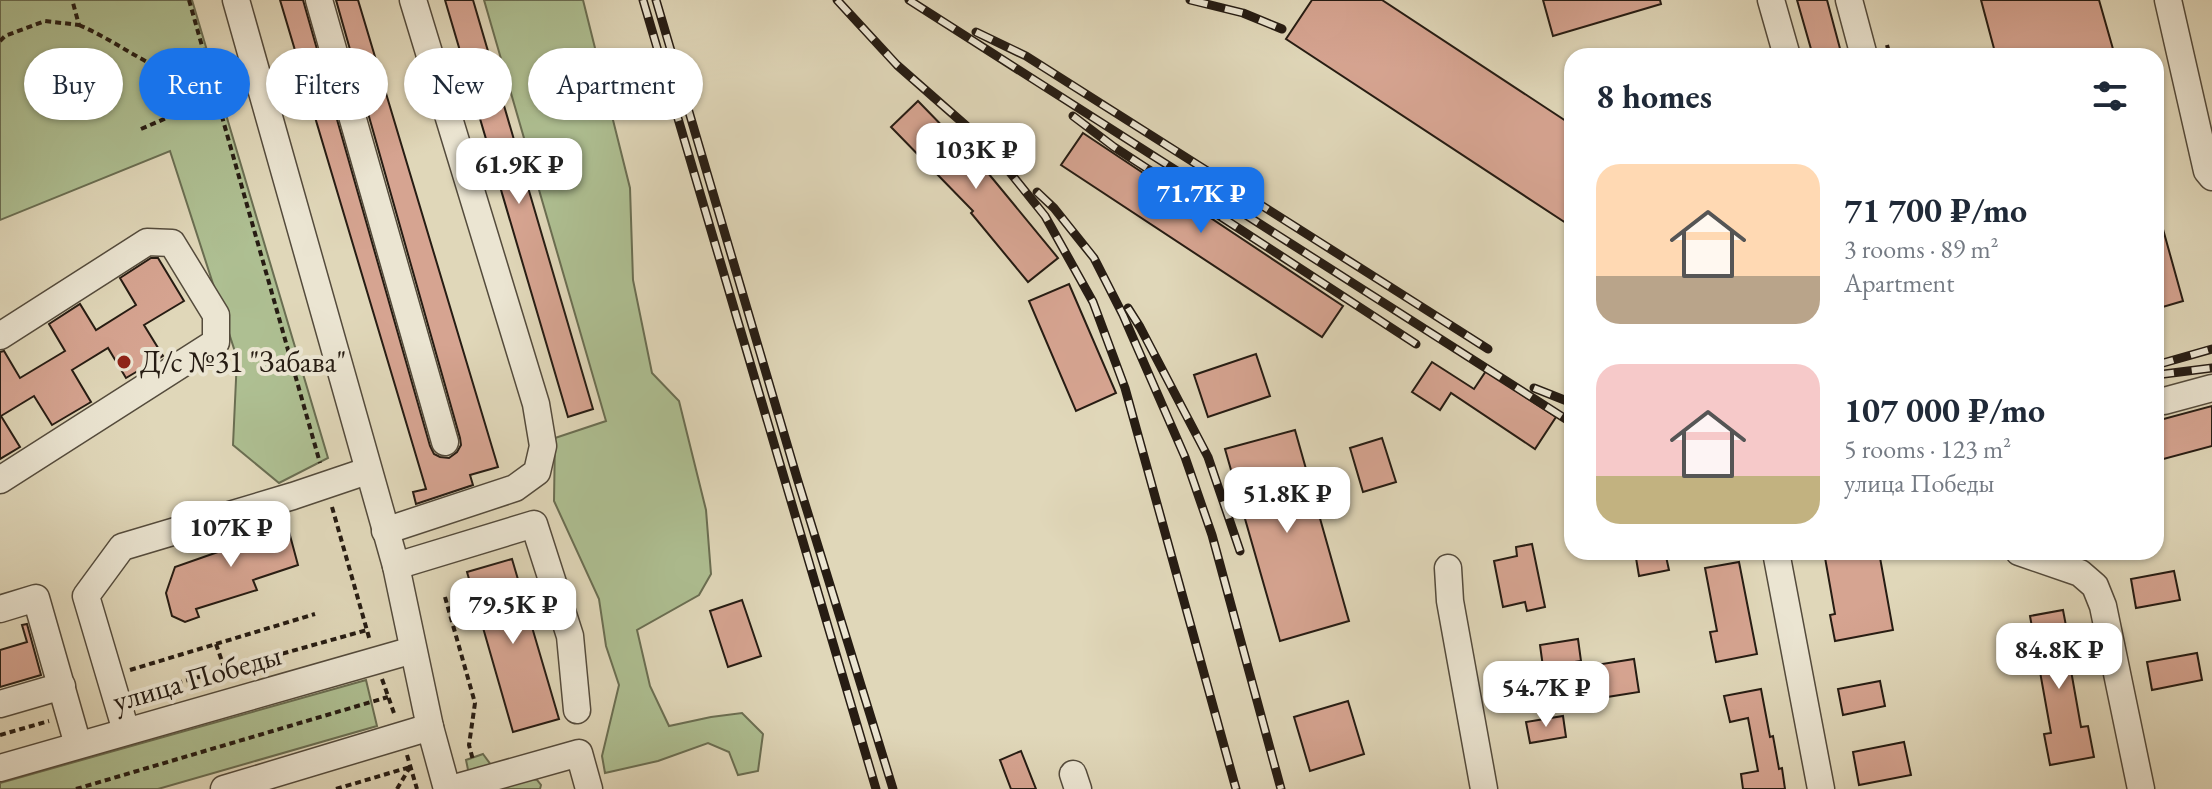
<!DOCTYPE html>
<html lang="en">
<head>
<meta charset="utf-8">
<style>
  :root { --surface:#fff; --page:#f2f2f3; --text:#1f2937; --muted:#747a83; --accent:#1a73e8 }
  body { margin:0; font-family:"EB Garamond",serif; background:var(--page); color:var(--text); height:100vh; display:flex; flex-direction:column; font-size:30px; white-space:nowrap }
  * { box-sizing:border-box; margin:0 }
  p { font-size:26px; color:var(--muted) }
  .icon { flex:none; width:44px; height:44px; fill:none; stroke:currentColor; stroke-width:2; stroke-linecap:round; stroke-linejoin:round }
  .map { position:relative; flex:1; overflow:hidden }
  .drawer { position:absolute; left:1564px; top:48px; width:600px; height:512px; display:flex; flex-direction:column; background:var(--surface); border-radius:24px; box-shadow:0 2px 6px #0004 }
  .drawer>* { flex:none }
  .hud { position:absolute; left:24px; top:48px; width:760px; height:72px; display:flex; gap:16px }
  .price { position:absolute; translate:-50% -68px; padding:0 18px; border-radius:16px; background:#fff; color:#222; font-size:26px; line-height:52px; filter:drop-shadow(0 2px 4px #0008) }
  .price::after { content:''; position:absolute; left:50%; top:48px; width:24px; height:18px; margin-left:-12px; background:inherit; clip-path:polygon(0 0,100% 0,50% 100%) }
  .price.selected { background:var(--accent); color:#fff }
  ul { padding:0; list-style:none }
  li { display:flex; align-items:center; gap:24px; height:200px; padding:0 32px }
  li span { display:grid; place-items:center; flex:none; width:224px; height:160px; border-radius:24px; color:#555 }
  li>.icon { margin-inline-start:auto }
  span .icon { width:96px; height:96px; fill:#fffc; stroke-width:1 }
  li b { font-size:34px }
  h2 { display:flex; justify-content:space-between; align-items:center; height:96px; padding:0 32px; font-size:34px }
  .chip { padding:0 28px; border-radius:36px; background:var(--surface); box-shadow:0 2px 6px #0004; font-size:28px; line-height:72px }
  .chip.selected { background:var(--accent); color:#fff }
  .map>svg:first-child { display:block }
  .green { fill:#aebf92; stroke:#6a6e52; stroke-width:2 }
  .building { fill:#d6a491; stroke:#261c13; stroke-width:2 }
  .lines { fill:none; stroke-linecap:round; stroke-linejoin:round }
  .minor-casing { stroke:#544b3c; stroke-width:29 }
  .path { stroke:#261c13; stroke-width:4; stroke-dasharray:6 4; stroke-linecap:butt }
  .minor { stroke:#ebe5d2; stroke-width:26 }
  .rail-casing { stroke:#261c13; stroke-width:9 }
  .rail { stroke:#ebe5d2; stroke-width:6; stroke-dasharray:18; stroke-linecap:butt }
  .poi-dot { fill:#8f2418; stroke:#ebe5d2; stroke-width:3 }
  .labels { text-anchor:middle; stroke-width:8; stroke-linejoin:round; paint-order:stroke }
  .poi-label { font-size:30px; fill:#261c13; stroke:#ebe5d2; text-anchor:start }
  .street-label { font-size:30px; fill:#261c13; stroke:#ebe5d2 }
</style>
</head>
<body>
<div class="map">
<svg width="2212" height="789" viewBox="0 0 2212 789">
  <rect width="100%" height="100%" fill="#e0d7b9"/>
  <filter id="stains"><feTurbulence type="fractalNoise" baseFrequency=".0025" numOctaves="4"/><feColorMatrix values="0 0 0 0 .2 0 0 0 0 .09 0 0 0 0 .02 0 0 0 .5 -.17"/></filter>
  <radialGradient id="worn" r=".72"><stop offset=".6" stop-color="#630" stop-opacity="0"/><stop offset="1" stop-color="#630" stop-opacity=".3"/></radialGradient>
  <!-- green -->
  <g class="green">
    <polygon points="0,0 192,0 328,458 279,483 233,445 237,358 170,151 0,220"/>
    <polygon points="484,0 583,0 630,188 633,280 652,373 679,401 706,510 711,574 699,595 637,630 650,686 669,726 711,717 742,713 763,734 758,771 738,775 729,752 708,743 658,761 605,773 602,756 619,685 606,646 599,599 554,501 555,438 606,421"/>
    <polygon points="366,680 377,726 158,789 0,789 0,783"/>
    <polygon points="483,754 494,769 537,780 541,785 540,789 472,789 466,760"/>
  </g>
  <!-- building -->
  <g class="building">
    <polygon points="280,0 303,0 430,446 434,454 440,457 449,458 457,452 461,445 460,438 336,0 358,0 498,467 470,475 473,485 416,504 413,492 426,489"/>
    <polygon points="445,0 473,0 593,409 568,417"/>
    <polygon points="1312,0 1382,0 1572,125 1572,227 1286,39"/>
    <polygon points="1543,0 1660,0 1661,4 1553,36"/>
    <polygon points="1797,0 1827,0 1842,56 1813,56"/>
    <polygon points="1981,0 2099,0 2115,56 1996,56"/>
    <polygon points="918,101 988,173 1058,258 1028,282 971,213 973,211 891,127"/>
    <polygon points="1083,133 1343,306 1322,337 1061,165"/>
    <polygon points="2161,222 2183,301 2156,309 2156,223"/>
    <polygon points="151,258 158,258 184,301 144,325 163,356 126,378 108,348 72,370 91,402 52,425 34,396 1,416 20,447 0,459 0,352 4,351 20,378 65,351 49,324 80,304 96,330 136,305 120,278"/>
    <polygon points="1069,284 1116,393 1076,411 1029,301"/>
    <polygon points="1256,354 1270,396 1208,417 1194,375"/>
    <polygon points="1432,362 1474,389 1486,371 1556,417 1535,449 1451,393 1440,410 1412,392"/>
    <polygon points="2212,406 2212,446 2156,461 2156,421"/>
    <polygon points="1295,430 1349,621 1280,641 1225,449"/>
    <polygon points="1382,438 1396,482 1363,492 1350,448"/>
    <polygon points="279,518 288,528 298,565 253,580 257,590 196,609 199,617 185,622 172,616 166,593 175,567 232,547 228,534"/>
    <polygon points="1532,544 1545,607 1527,611 1525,602 1503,607 1494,561 1517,556 1516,547"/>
    <polygon points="1635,552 1665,552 1669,570 1639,576"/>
    <polygon points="1824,552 1879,552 1893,630 1835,641 1830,615 1835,614"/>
    <polygon points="512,559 559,719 513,732 467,572"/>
    <polygon points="1739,562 1757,654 1716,662 1710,632 1717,631 1705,568"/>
    <polygon points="2174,571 2180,600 2136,608 2131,579"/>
    <polygon points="742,600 761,656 728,667 710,611"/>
    <polygon points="2063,610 2070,647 2067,648 2081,727 2088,726 2094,757 2050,765 2044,734 2051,733 2030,616"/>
    <polygon points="27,624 41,675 0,687 0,650 27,642 22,625"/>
    <polygon points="1578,639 1581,661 1543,667 1540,645"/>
    <polygon points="2197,653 2202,680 2152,690 2147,662"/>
    <polygon points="1634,659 1639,692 1607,697 1602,664"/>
    <polygon points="1880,681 1885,706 1843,715 1838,689"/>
    <polygon points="1761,689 1770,737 1773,736 1779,769 1782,768 1785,789 1743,789 1741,774 1758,771 1748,718 1730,722 1724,696"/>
    <polygon points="1348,701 1364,754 1310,771 1294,717"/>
    <polygon points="1563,716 1566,737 1530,743 1526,722"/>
    <polygon points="1904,742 1911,775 1859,785 1853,752"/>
    <polygon points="1021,751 1036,789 1011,789 1000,760"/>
  </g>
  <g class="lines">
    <defs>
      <g id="minor">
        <polyline points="236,0 396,566 430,727 447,789"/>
        <polyline points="319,0 445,442"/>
        <polyline points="1771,0 1787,56"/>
        <polyline points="1849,0 1864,56"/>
        <polyline points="2168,0 2207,171 2212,177"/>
        <polyline points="0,336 147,242 172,243 216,315 216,342 0,480"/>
        <polyline points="2164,401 2212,388"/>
        <polyline points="385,531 515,488 537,472 543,446 536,404 413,0"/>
        <polyline points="1776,552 1821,789"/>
        <polyline points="2019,552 2080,573 2095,586 2103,606 2141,789"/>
        <polyline points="396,566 534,524 570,636 577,710"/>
        <polyline points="1448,568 1450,601 1484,789"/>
        <polyline points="0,609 36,598 78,745"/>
        <polyline points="0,704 62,686"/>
        <polyline points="126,731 86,596 122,547 293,496 367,471"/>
        <polyline points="0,768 413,650"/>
        <polyline points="1073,774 1078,789"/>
        <polyline points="224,789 430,727"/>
        <polyline points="451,789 579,753 589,789"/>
      </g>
    </defs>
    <!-- minor casing -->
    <use href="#minor" class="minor-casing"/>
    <!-- path -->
    <g class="path">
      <polyline points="189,0 320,463"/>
      <path d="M79 25C112 39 141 62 175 75 186 79 200 79 212 81"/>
      <polyline points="0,41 5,36 45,21 79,25 73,3"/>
      <polyline points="1887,45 1890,56"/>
      <polyline points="141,129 178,113 220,105"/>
      <polyline points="332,507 370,641"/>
      <polyline points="445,597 475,703 469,745 473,760"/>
      <polyline points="216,644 225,670"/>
      <polyline points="130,670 315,614"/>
      <polyline points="382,679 395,716"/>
      <polyline points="138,694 367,630"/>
      <polyline points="0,735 49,721"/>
      <polyline points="407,755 417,789"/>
      <polyline points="76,789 388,697"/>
      <polyline points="336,789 410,767"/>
      <polyline points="397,789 410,767"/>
    </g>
    <!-- minor -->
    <use href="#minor" class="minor"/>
    <defs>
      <g id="rail">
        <polyline points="643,0 876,789"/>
        <polyline points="656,0 797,478 893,789"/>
        <polyline points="837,0 897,65 988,145 1045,216 1093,302 1125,388 1236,789"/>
        <polyline points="909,0 1572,423"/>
        <polyline points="1190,0 1243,13 1282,29"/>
        <polyline points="976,32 1026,56 1488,349"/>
        <polyline points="1073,116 1114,147 1416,344"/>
        <polyline points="1037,192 1054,208 1094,258 1123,315 1185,457 1212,535 1281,789"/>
        <polyline points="1128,308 1140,327 1208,457 1240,551"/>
        <polyline points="2156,365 2212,349"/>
        <polyline points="2156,375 2212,368"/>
        <polyline points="1534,388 1572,403"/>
      </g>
    </defs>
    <!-- rail casing -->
    <use href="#rail" class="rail-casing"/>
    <!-- rail -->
    <use href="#rail" class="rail"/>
  </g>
  <!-- markers -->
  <circle class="poi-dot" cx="124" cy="362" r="8"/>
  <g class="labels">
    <!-- poi labels -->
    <g class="poi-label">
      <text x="140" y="372">Д/с №31 "Забава"</text>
    </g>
    <!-- street labels -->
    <g class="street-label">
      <text transform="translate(197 678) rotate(-16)" y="10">улица Победы</text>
    </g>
  </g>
  <rect width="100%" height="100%" filter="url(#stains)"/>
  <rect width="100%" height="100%" fill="url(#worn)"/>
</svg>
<b class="price" style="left:976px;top:191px">103K ₽</b>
<b class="price" style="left:519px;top:206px">61.9K ₽</b>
<b class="price selected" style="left:1201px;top:235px">71.7K ₽</b>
<b class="price" style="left:1287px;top:535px">51.8K ₽</b>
<b class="price" style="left:231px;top:569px">107K ₽</b>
<b class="price" style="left:513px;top:646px">79.5K ₽</b>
<b class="price" style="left:2059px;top:691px">84.8K ₽</b>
<b class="price" style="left:1546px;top:729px">54.7K ₽</b>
<div class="hud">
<a class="chip">Buy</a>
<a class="chip selected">Rent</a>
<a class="chip">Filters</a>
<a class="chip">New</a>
<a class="chip">Apartment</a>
</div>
<section class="drawer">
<h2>8 homes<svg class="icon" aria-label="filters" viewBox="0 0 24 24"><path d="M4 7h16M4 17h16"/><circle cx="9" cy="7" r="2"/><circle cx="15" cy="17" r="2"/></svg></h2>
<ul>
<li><span style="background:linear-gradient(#ffd9b3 70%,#b9a48a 0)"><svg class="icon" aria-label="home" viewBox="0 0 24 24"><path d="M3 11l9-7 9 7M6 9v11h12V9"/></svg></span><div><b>71 700 ₽/mo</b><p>3 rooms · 89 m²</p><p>Apartment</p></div></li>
<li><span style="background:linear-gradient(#f6c9c9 70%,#c2b280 0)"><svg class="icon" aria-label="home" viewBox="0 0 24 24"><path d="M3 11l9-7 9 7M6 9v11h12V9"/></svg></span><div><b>107 000 ₽/mo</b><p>5 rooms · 123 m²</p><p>улица Победы</p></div></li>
</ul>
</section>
</div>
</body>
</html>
